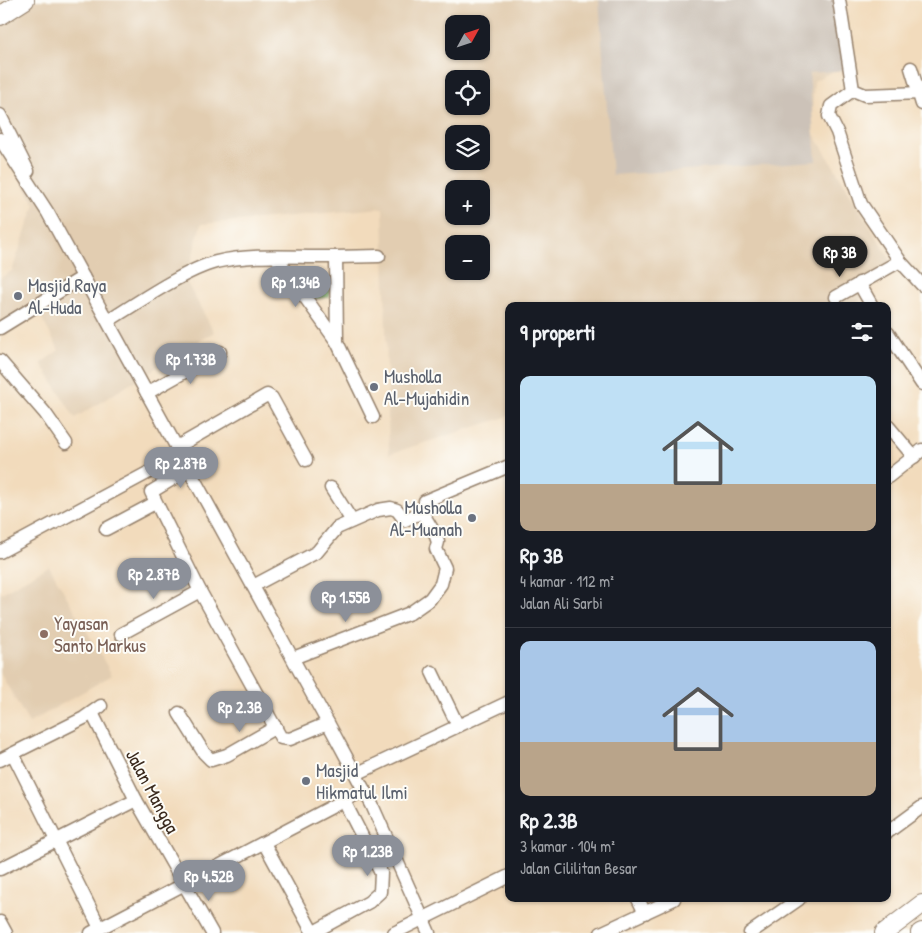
<!DOCTYPE html>
<html lang="id">
<head>
<meta charset="utf-8">
<style>
  :root { --surface:#171b24; --page:#242831; --text:#f1f3f6; --muted:#9ea1a6; --line:#363941; --accent:#8c9099 }
  body { margin:0; font-family:"Patrick Hand",sans-serif; background:var(--page); color:var(--text); height:100vh; display:flex; flex-direction:column; font-size:19px; white-space:nowrap }
  * { box-sizing:border-box; margin:0 }
  p { font-size:16px; color:var(--muted) }
  .icon { flex:none; width:28px; height:28px; fill:none; stroke:currentColor; stroke-width:2; stroke-linecap:round; stroke-linejoin:round }
  .map { position:relative; flex:1; overflow:hidden }
  .panel { position:absolute; left:505px; top:302px; width:386px; height:600px; display:flex; flex-direction:column; background:var(--surface); border-radius:10px; box-shadow:0 1px 4px #0004 }
  .panel>* { flex:none }
  .needle { width:32px; rotate:50deg }
  .fabs { position:absolute; left:445px; top:15px; display:grid; gap:10px }
  .fabs a { display:grid; place-items:center; width:45px; height:45px; border-radius:10px; background:var(--surface); box-shadow:0 1px 4px #0004; font-size:25px }
  .price { position:absolute; translate:-50% -42px; padding:0 11px; border-radius:18px; background:var(--accent); color:#fff; font-size:16px; line-height:32px; filter:drop-shadow(0 1px 2px #0008) }
  .price::after { content:''; position:absolute; left:50%; top:30px; width:15px; height:11px; margin-left:-8px; background:inherit; clip-path:polygon(0 0,100% 0,50% 100%) }
  .price.selected { background:#222; color:#fff }
  ul { padding:0; list-style:none }
  li { display:grid; align-content:center; gap:10px; height:265px; padding:0 15px }
  li+li { border-top:1px solid var(--line) }
  li span { display:grid; place-items:center; height:155px; border-radius:10px; color:#555 }
  li>.icon { margin-inline-start:auto }
  span .icon { width:90px; height:90px; fill:#fffc; stroke-width:1 }
  li b { font-size:21px }
  h2 { display:flex; justify-content:space-between; align-items:center; height:60px; padding:0 15px; font-size:21px }
  .map>svg:first-child { display:block }
  .built { fill:#e2cdb1; fill-rule:evenodd }
  .industrial { fill:#ccc2b8 }
  .green { fill:#90c678; stroke:#66784b }
  .lines { fill:none; stroke-linecap:round; stroke-linejoin:round }
  .minor-casing { stroke:#96826d; stroke-width:15 }
  .highway-casing { stroke:#96826d; stroke-width:20 }
  .minor { stroke:#fff; stroke-width:12 }
  .highway { stroke:#fff; stroke-width:18 }
  .worship-dot { fill:#6b7280; stroke:#fdfcf7; stroke-width:2 }
  .education-dot { fill:#8d6e63; stroke:#fdfcf7; stroke-width:2 }
  .labels { text-anchor:middle; stroke-width:4; stroke-linejoin:round; paint-order:stroke }
  .worship-label { font-size:19px; fill:#5b616d; stroke:#fdfcf7; text-anchor:start }
  .education-label { font-size:19px; fill:#785e54; stroke:#fdfcf7; text-anchor:start }
  .street-label { font-size:19px; fill:#3b2a1e; stroke:#fdfcf7 }
</style>
</head>
<body>
<div class="map">
<svg width="922" height="933" viewBox="0 0 922 933">
  <rect width="100%" height="100%" fill="#fdfcf7"/>
  <filter id="ink" filterUnits="userSpaceOnUse"><feTurbulence type="fractalNoise" baseFrequency=".02" numOctaves="2"/><feDisplacementMap in="SourceGraphic" scale="10" xChannelSelector="R" yChannelSelector="G"/><feConvolveMatrix kernelMatrix="1 2 1 2 8 2 1 2 1" color-interpolation-filters="sRGB"/></filter>
  <filter id="wash" filterUnits="userSpaceOnUse"><feTurbulence type="fractalNoise" baseFrequency=".0096" numOctaves="4" result="noise"/><feDisplacementMap in="SourceGraphic" scale="20" xChannelSelector="R" yChannelSelector="G"/><feGaussianBlur stdDeviation="1.12" result="paint"/><feColorMatrix in="noise" values="0 0 0 0 0 0 0 0 0 0 0 0 0 0 0 0 0 1.4 0 .05"/><feComposite in="paint" operator="in"/></filter>
  <g filter="url(#wash)">
    <rect width="100%" height="100%" fill="#f2dbbc"/>
    <!-- built -->
    <g class="built">
      <path d="M0 0H840L853 61 814 81 811 129 893 264 854 306H509V416L389 454 383 208 201 224 186 281 214 332 75 418 41 363 59 350 40 315 4 336 0 329V278L12 271 35 204 0 147ZM454 24H481V51H454ZM454 79H481V106H454ZM454 134H481V161H454ZM454 189H481V216H454ZM454 244H481V271H454Z"/>
      <polygon points="49,566 112,675 29,723 0,673 0,594"/>
    </g>
    <!-- industrial -->
    <polygon class="industrial" points="599,0 843,0 848,70 809,73 816,161 612,175"/>
    <!-- green -->
    <polygon class="green" points="329,288 330,297 309,299 309,290"/>
  </g>
  <g filter="url(#ink)">
    <g class="lines">
      <defs>
        <g id="minor">
          <polyline points="839,0 853,90 865,95 922,93"/>
          <polyline points="911,68 922,104"/>
          <polyline points="853,90 831,106 829,116 837,132 861,204 900,261 922,285"/>
          <polyline points="0,115 28,171"/>
          <polyline points="0,139 48,213 328,723 372,805 429,933"/>
          <polyline points="336,257 379,256"/>
          <polyline points="277,258 337,342"/>
          <polyline points="859,283 872,306"/>
          <polyline points="836,297 900,261"/>
          <path d="M108 321C135 304 187 269 216 262 255 253 297 258 336 257L337 342 373 417"/>
          <polyline points="0,328 83,277"/>
          <polyline points="888,333 922,384"/>
          <polyline points="0,361 45,413 66,443"/>
          <polyline points="147,393 220,352"/>
          <polyline points="888,426 914,457"/>
          <polyline points="177,447 267,395 272,398 306,460"/>
          <polyline points="189,469 151,492 200,591 281,738 290,739 328,723"/>
          <polyline points="888,477 922,450"/>
          <polyline points="331,488 352,521"/>
          <polyline points="422,512 425,509 425,501 509,466"/>
          <polyline points="106,529 155,503"/>
          <polyline points="0,552 181,455"/>
          <polyline points="253,586 317,552 337,528 378,510 391,508 397,510 405,520 422,512"/>
          <polyline points="121,634 200,591"/>
          <polyline points="293,658 410,613 430,599 441,584 445,568 436,549 438,542 435,534 422,512"/>
          <polyline points="432,672 458,726"/>
          <polyline points="92,713 136,800 212,933"/>
          <polyline points="179,713 204,753 211,760 227,755 276,727"/>
          <polyline points="13,754 100,928"/>
          <polyline points="0,760 84,718 101,706"/>
          <polyline points="356,774 509,702"/>
          <polyline points="888,832 922,807"/>
          <polyline points="264,843 313,933"/>
          <polyline points="0,869 136,800"/>
          <polyline points="638,899 645,913"/>
          <polyline points="0,922 6,933"/>
          <polyline points="91,933 364,790"/>
          <polyline points="312,933 369,902 380,892 381,873 344,801"/>
          <polyline points="394,933 509,876"/>
          <polyline points="601,933 674,899"/>
          <polyline points="750,933 799,899"/>
        </g>
        <g id="highway">
          <polyline points="0,16 25,0"/>
          <polyline points="884,933 922,904"/>
          <polyline points="920,933 922,932"/>
        </g>
      </defs>
      <!-- minor casing -->
      <use href="#minor" class="minor-casing"/>
      <!-- highway casing -->
      <use href="#highway" class="highway-casing"/>
      <!-- minor -->
      <use href="#minor" class="minor"/>
      <!-- highway -->
      <use href="#highway" class="highway"/>
    </g>
  </g>
  <!-- markers -->
  <g class="worship-dot">
    <circle cx="18" cy="296" r="5"/>
    <circle cx="374" cy="387" r="5"/>
    <circle cx="472" cy="518" r="5"/>
    <circle cx="306" cy="781" r="5"/>
  </g>
  <circle class="education-dot" cx="44" cy="634" r="5"/>
  <g class="labels">
    <!-- worship labels -->
    <g class="worship-label">
      <text x="28" y="292">Masjid Raya<tspan x="28" dy="22">Al-Huda</tspan></text>
      <text x="384" y="383">Musholla<tspan x="384" dy="22">Al-Mujahidin</tspan></text>
      <text x="462" y="514" text-anchor="end">Musholla<tspan x="462" dy="22">Al-Muanah</tspan></text>
      <text x="316" y="777">Masjid<tspan x="316" dy="22">Hikmatul Ilmi</tspan></text>
    </g>
    <!-- education labels -->
    <g class="education-label">
      <text x="54" y="630">Yayasan<tspan x="54" dy="22">Santo Markus</tspan></text>
    </g>
    <!-- street labels -->
    <g class="street-label">
      <text transform="translate(153 791) rotate(62)" y="7">Jalan Mangga</text>
    </g>
  </g>
</svg>
<div class="fabs">
<a><svg class="needle" viewBox="-14 -14 28 28"><path d="M0-13l5 13h-10z" fill="#e53935"/><path d="M0 13l5-13h-10z" fill="#9ea1a6"/></svg></a>
<a><svg class="icon" aria-label="locate" viewBox="0 0 24 24"><circle cx="12" cy="12" r="6"/><path d="M12 2v4M12 18v4M2 12h4M18 12h4"/></svg></a>
<a><svg class="icon" aria-label="layers" viewBox="0 0 24 24"><path d="M12 4l9 5-9 5-9-5zM3 14l9 5 9-5"/></svg></a>
<a>+</a>
<a>−</a>
</div>
<b class="price selected" style="left:840px;top:278px">Rp 3B</b>
<b class="price" style="left:296px;top:308px">Rp 1.34B</b>
<b class="price" style="left:191px;top:385px">Rp 1.73B</b>
<b class="price" style="left:181px;top:489px">Rp 2.87B</b>
<b class="price" style="left:154px;top:600px">Rp 2.87B</b>
<b class="price" style="left:346px;top:623px">Rp 1.55B</b>
<b class="price" style="left:240px;top:733px">Rp 2.3B</b>
<b class="price" style="left:368px;top:877px">Rp 1.23B</b>
<b class="price" style="left:209px;top:902px">Rp 4.52B</b>
<section class="panel">
<h2>9 properti<svg class="icon" aria-label="filters" viewBox="0 0 24 24"><path d="M4 7h16M4 17h16"/><circle cx="9" cy="7" r="2"/><circle cx="15" cy="17" r="2"/></svg></h2>
<ul>
<li><span style="background:linear-gradient(#bfe0f5 70%,#b9a48a 0)"><svg class="icon" aria-label="home" viewBox="0 0 24 24"><path d="M3 11l9-7 9 7M6 9v11h12V9"/></svg></span><div><b>Rp 3B</b><p>4 kamar · 112 m²</p><p>Jalan Ali Sarbi</p></div></li>
<li><span style="background:linear-gradient(#a9c7e8 65%,#b9a48a 0)"><svg class="icon" aria-label="home" viewBox="0 0 24 24"><path d="M3 11l9-7 9 7M6 9v11h12V9"/></svg></span><div><b>Rp 2.3B</b><p>3 kamar · 104 m²</p><p>Jalan Cililitan Besar</p></div></li>
</ul>
</section>
</div>
</body>
</html>
